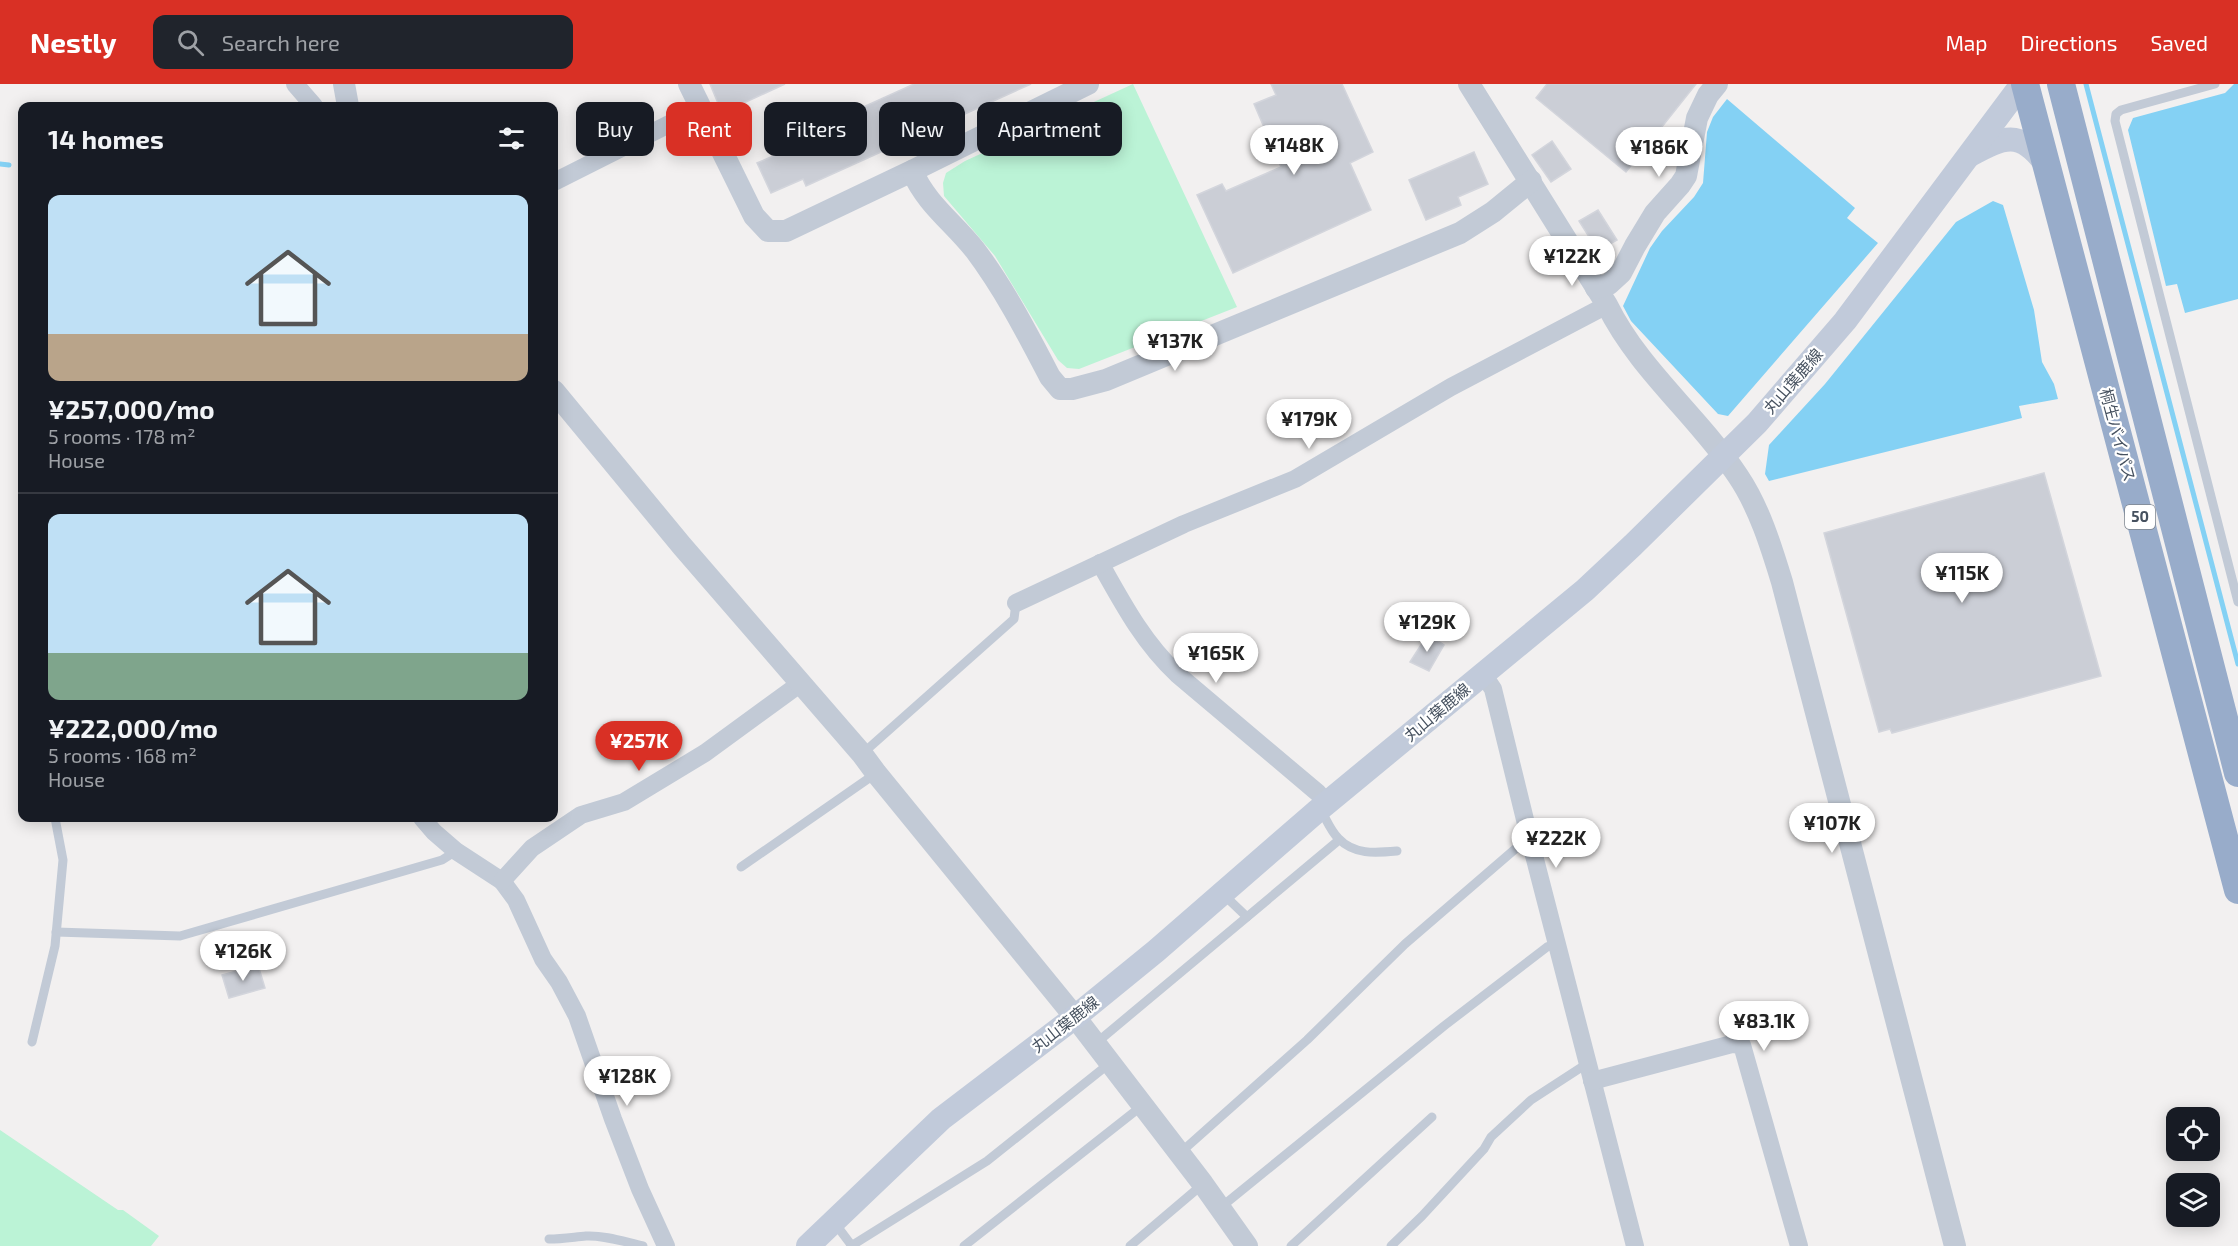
<!DOCTYPE html>
<html lang="en">
<head>
<meta charset="utf-8">
<style>
  :root { --surface:#171b24; --page:#20242c; --text:#f1f3f6; --muted:#9ea1a6; --line:#363941; --accent:#d93025 }
  body { margin:0; font-family:"Exo 2","Noto Sans JP",sans-serif; background:var(--page); color:var(--text); height:100vh; display:flex; flex-direction:column; font-size:22px; white-space:nowrap }
  * { box-sizing:border-box; margin:0 }
  p { font-size:20px; color:var(--muted) }
  .icon { flex:none; width:33px; height:33px; fill:none; stroke:currentColor; stroke-width:2; stroke-linecap:round; stroke-linejoin:round }
  .map { position:relative; flex:1; overflow:hidden }
  .side { position:absolute; left:18px; top:18px; width:540px; height:720px; display:flex; flex-direction:column; background:var(--surface); border-radius:12px; box-shadow:0 3px 15px #0003 }
  .side>* { flex:none }
  .hud { position:absolute; left:576px; top:18px; width:570px; height:54px; display:flex; gap:12px }
  .tools { position:absolute; left:2166px; top:1023px; display:grid; gap:12px }
  .tools a { display:grid; place-items:center; width:54px; height:54px; border-radius:12px; background:var(--surface); box-shadow:0 3px 15px #0003; font-size:30px }
  .price { position:absolute; translate:-50% -51px; padding:0 14px; border-radius:21px; background:#fff; color:#222; font-size:20px; line-height:39px; filter:drop-shadow(0 2px 3px #0008) }
  .price::after { content:''; position:absolute; left:50%; top:36px; width:18px; height:14px; margin-left:-9px; background:inherit; clip-path:polygon(0 0,100% 0,50% 100%) }
  .price.active { background:var(--accent); color:#fff }
  ul { padding:0; list-style:none }
  li { display:grid; align-content:center; gap:12px; height:318px; padding:0 30px }
  li+li { border-top:2px solid var(--line) }
  li span { display:grid; place-items:center; height:186px; border-radius:12px; color:#555 }
  li>.icon { margin-inline-start:auto }
  span .icon { width:108px; height:108px; fill:#fffc; stroke-width:1 }
  li b { font-size:26px }
  h2 { display:flex; justify-content:space-between; align-items:center; height:72px; padding:0 30px; font-size:26px }
  .tag { padding:0 21px; border-radius:12px; background:var(--surface); box-shadow:0 3px 15px #0003; font-size:21px; line-height:54px }
  .tag.active { background:var(--accent); color:#fff }
  header { display:flex; align-items:center; gap:36px; box-sizing:border-box; height:84px; padding:0 30px; background:var(--accent); color:#fff }
  header strong { font-size:28px }
  nav { display:flex; gap:33px; margin-inline-start:auto; font-size:21px }
  .search { width:420px; height:54px; background:var(--page); display:flex; align-items:center; gap:15px; box-sizing:border-box; padding:0 21px; border-radius:12px; color:var(--muted); font-size:22px }
  .map>svg:first-child { display:block }
  .green { fill:#bbf3d6 }
  .water { fill:#84d1f4 }
  .lines { fill:none; stroke-linecap:round; stroke-linejoin:round }
  .stream { stroke:#84d1f4; stroke-width:5 }
  .building { fill:#cbced6; stroke:#d3d5dc; stroke-width:1.5 }
  .service { stroke:#c2cad6; stroke-width:9 }
  .minor { stroke:#c2cad6; stroke-width:18 }
  .tertiary { stroke:#c2cad6; stroke-width:22 }
  .secondary { stroke:#c1cada; stroke-width:24 }
  .trunk { stroke:#98acca; stroke-width:28 }
  .labels { text-anchor:middle; stroke-width:4.5; stroke-linejoin:round; paint-order:stroke }
  .shield { fill:#fff; stroke:#7e858f; stroke-width:1.5 }
  .shield-label { font-size:15px; font-weight:bold; fill:#46515f }
  .street-label { font-size:16px; fill:#46515f; stroke:#fff }
</style>
</head>
<body>
<header>
<strong>Nestly</strong>
<div class="search"><svg class="icon" aria-label="search" viewBox="0 0 24 24"><circle cx="10" cy="10" r="6"/><path d="M15 15l6 6"/></svg>Search here</div>
<nav><a>Map</a><a>Directions</a><a>Saved</a></nav>
</header>
<div class="map">
<svg width="2238" height="1162" viewBox="0 0 2238 1162">
  <rect width="100%" height="100%" fill="#f2f0f0"/>
  <!-- green -->
  <g class="green">
    <polygon points="1133,0 1237,223 1079,285 1067,284 1058,276 995,172 944,112 943,99 946,89 965,77"/>
    <polygon points="0,1046 118,1126 123,1126 159,1152 151,1162 0,1162"/>
  </g>
  <!-- water -->
  <g class="water">
    <polygon points="2234,0 2238,0 2238,215 2185,229 2177,200 2166,202 2128,46 2133,34 2225,9"/>
    <polygon points="1727,15 1855,124 1847,134 1878,159 1728,332 1718,330 1631,237 1623,222 1650,164 1662,147 1694,113 1703,99 1707,48 1713,33"/>
    <polygon points="1993,117 2003,121 2034,226 2042,278 2054,300 2058,315 2019,322 2022,334 1769,397 1765,390 1769,361 1825,300 1956,138"/>
  </g>
  <g class="lines">
    <!-- stream -->
    <g class="stream">
      <polyline points="2086,0 2238,580"/>
      <polyline points="0,80 9,81"/>
    </g>
  </g>
  <!-- building -->
  <g class="building">
    <polygon points="710,0 785,0 722,29"/>
    <polygon points="914,0 1031,0 806,102 803,95 771,109 757,79 787,66 784,59"/>
    <polygon points="1271,0 1342,0 1373,68 1350,79 1371,126 1233,189 1197,111 1222,100 1226,107 1281,83 1254,20 1276,11"/>
    <polygon points="1547,0 1696,0 1626,88 1536,14"/>
    <polygon points="1552,57 1571,85 1551,98 1532,71"/>
    <polygon points="1474,68 1488,100 1458,113 1461,121 1426,136 1409,96"/>
    <polygon points="1598,126 1617,156 1598,167 1579,137"/>
    <polygon points="2044,389 2101,592 1892,649 1890,645 1879,648 1824,449"/>
    <polygon points="1428,550 1444,561 1429,587 1410,578"/>
    <polygon points="258,881 265,904 229,914 222,891"/>
  </g>
  <g class="lines">
    <!-- service -->
    <g class="service">
      <polyline points="2215,0 2121,26 2116,30 2115,37 2238,518"/>
      <polyline points="862,670 1014,535 1016,519"/>
      <path d="M1320 725C1326 734 1330 746 1338 754 1354 771 1375 769 1397 767"/>
      <polyline points="741,783 875,690"/>
      <polyline points="1224,811 1247,833"/>
      <polyline points="56,848 180,852 442,776 456,767"/>
      <polyline points="32,958 55,862 63,776 55,734"/>
      <polyline points="1095,960 1339,756"/>
      <polyline points="1180,1069 1307,956 1405,860 1521,760 1530,756"/>
      <polyline points="1220,1124 1444,942 1547,863 1557,859"/>
      <polyline points="834,1138 852,1162"/>
      <path d="M549 1155C562 1155 574 1153 586 1152 605 1151 625 1158 643 1162"/>
      <polyline points="851,1162 987,1077 1110,979"/>
      <polyline points="964,1162 1143,1021"/>
      <polyline points="1130,1162 1203,1100"/>
      <polyline points="1291,1162 1432,1033"/>
      <polyline points="1391,1162 1422,1132 1484,1065 1491,1053 1531,1016 1588,979"/>
    </g>
    <!-- minor -->
    <g class="minor">
      <polyline points="295,0 314,22"/>
      <polyline points="554,98 701,24"/>
      <path d="M1100 479C1123 520 1143 558 1177 590L1318 709 1327 719"/>
      <polyline points="1016,519 1184,440 1295,395 1451,303 1607,221"/>
      <polyline points="1483,590 1493,605 1530,756 1635,1162"/>
      <polyline points="422,734 434,748 456,767 502,797 516,816 543,875 559,898 577,932 613,1035 640,1105 666,1162"/>
      <polyline points="502,797 532,764 581,731 624,718 705,669 801,599"/>
      <polyline points="1592,997 1732,960 1742,961 1799,1162"/>
    </g>
    <!-- tertiary -->
    <g class="tertiary">
      <polyline points="344,0 348,22"/>
      <polyline points="689,0 754,132 768,147 786,147 912,87 1088,0"/>
      <path d="M1469 0 1607 221C1639 286 1698 332 1738 392 1759 423 1771 462 1782 498L1955 1162"/>
      <path d="M912 87C927 121 953 138 975 166 1005 206 1027 249 1050 293L1060 305H1072L1106 296 1460 149 1493 128 1531 97"/>
      <polyline points="1596,204 1609,200 1621,189 1635,162 1655,129 1680,101 1686,92 1697,34 1708,11 1717,0"/>
      <polyline points="554,307 682,462 862,670 876,689 1075,933 1203,1100 1247,1162"/>
    </g>
    <!-- secondary -->
    <g class="secondary">
      <path d="M1970 71C2003 53 2020 45 2045 79"/>
      <polyline points="808,1162 941,1035 1075,933 1156,867 1316,728 1585,506 1633,461 1757,339 1845,237 2022,0"/>
    </g>
    <!-- trunk -->
    <g class="trunk">
      <polyline points="2025,0 2238,806"/>
      <polyline points="2061,0 2238,689"/>
    </g>
  </g>
  <g class="labels">
    <!-- shield labels -->
    <rect class="shield" x="2125" y="421" width="30" height="24" rx="4.5"/>
    <g class="shield-label">
      <text x="2140" y="438">50</text>
    </g>
    <!-- street labels -->
    <g class="street-label">
      <text transform="translate(1793 297) rotate(-49)" y="6">丸山葉鹿線</text>
      <text transform="translate(2118 351) rotate(75)" y="6">桐生バイパス</text>
      <text transform="translate(1437 628) rotate(-40)" y="6">丸山葉鹿線</text>
      <text transform="translate(1065 940) rotate(-38)" y="6">丸山葉鹿線</text>
    </g>
  </g>
</svg>
<div class="tools">
<a><svg class="icon" aria-label="locate" viewBox="0 0 24 24"><circle cx="12" cy="12" r="6"/><path d="M12 2v4M12 18v4M2 12h4M18 12h4"/></svg></a>
<a><svg class="icon" aria-label="layers" viewBox="0 0 24 24"><path d="M12 4l9 5-9 5-9-5zM3 14l9 5 9-5"/></svg></a>
</div>
<b class="price" style="left:1294px;top:92px">¥148K</b>
<b class="price" style="left:1659px;top:94px">¥186K</b>
<b class="price" style="left:1572px;top:203px">¥122K</b>
<b class="price" style="left:1175px;top:288px">¥137K</b>
<b class="price" style="left:1309px;top:366px">¥179K</b>
<b class="price" style="left:1962px;top:520px">¥115K</b>
<b class="price" style="left:1427px;top:569px">¥129K</b>
<b class="price" style="left:1216px;top:600px">¥165K</b>
<b class="price active" style="left:639px;top:688px">¥257K</b>
<b class="price" style="left:1832px;top:770px">¥107K</b>
<b class="price" style="left:1556px;top:785px">¥222K</b>
<b class="price" style="left:243px;top:898px">¥126K</b>
<b class="price" style="left:1764px;top:968px">¥83.1K</b>
<b class="price" style="left:627px;top:1023px">¥128K</b>
<div class="hud">
<a class="tag">Buy</a>
<a class="tag active">Rent</a>
<a class="tag">Filters</a>
<a class="tag">New</a>
<a class="tag">Apartment</a>
</div>
<section class="side">
<h2>14 homes<svg class="icon" aria-label="filters" viewBox="0 0 24 24"><path d="M4 7h16M4 17h16"/><circle cx="9" cy="7" r="2"/><circle cx="15" cy="17" r="2"/></svg></h2>
<ul>
<li><span style="background:linear-gradient(#bfe0f5 75%,#b9a48a 0)"><svg class="icon" aria-label="home" viewBox="0 0 24 24"><path d="M3 11l9-7 9 7M6 9v11h12V9"/></svg></span><div><b>¥257,000/mo</b><p>5 rooms · 178 m²</p><p>House</p></div></li>
<li><span style="background:linear-gradient(#bfe0f5 75%,#7fa58c 0)"><svg class="icon" aria-label="home" viewBox="0 0 24 24"><path d="M3 11l9-7 9 7M6 9v11h12V9"/></svg></span><div><b>¥222,000/mo</b><p>5 rooms · 168 m²</p><p>House</p></div></li>
</ul>
</section>
</div>
</body>
</html>
